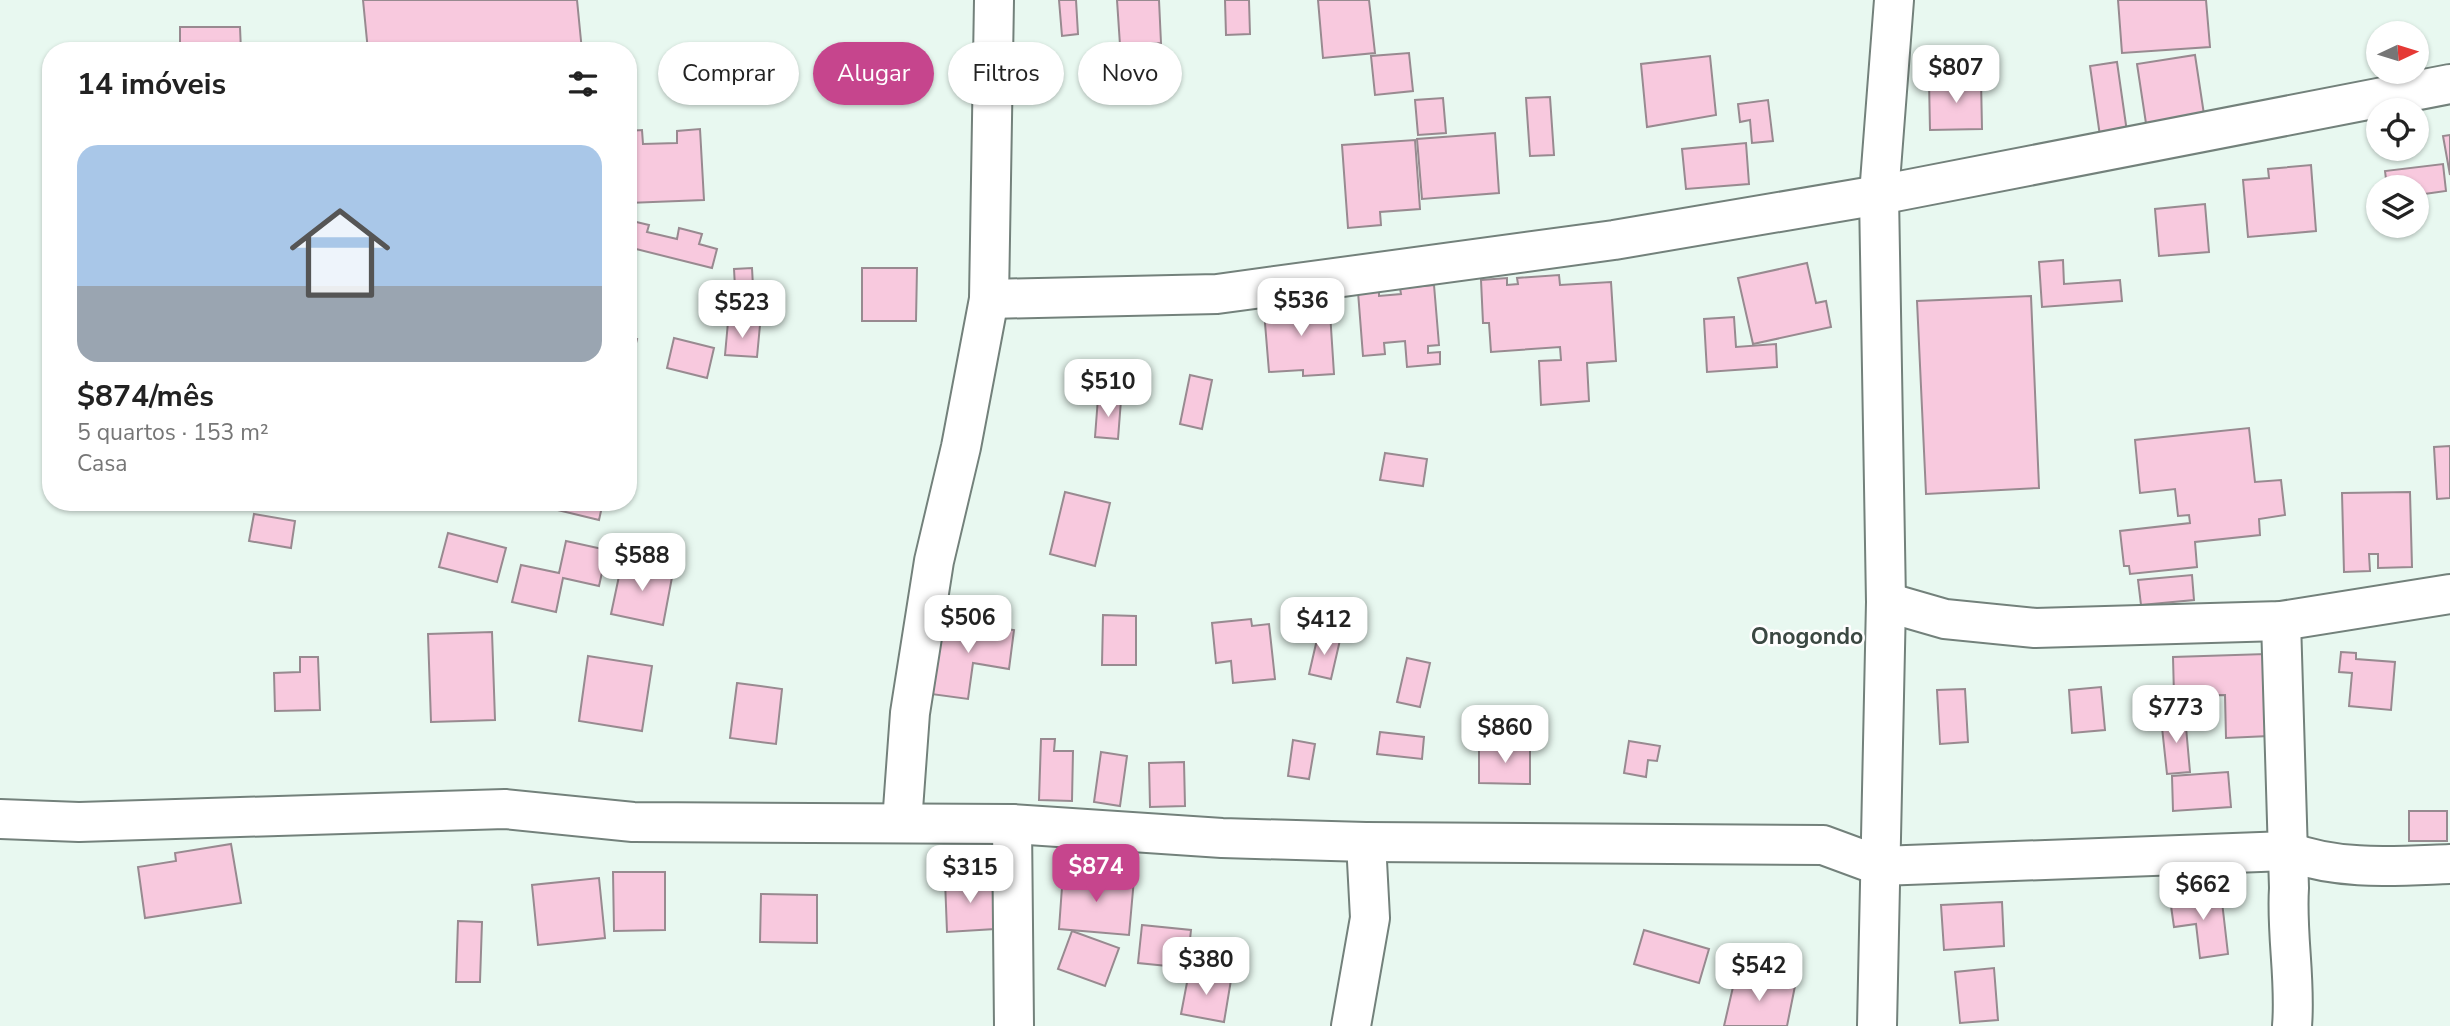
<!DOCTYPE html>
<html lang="pt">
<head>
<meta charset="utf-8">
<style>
  :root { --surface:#fff; --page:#f6f6f6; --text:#222; --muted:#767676; --line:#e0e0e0; --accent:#c6458d }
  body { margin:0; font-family:"Nunito Sans",sans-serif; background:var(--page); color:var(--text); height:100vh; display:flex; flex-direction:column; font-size:26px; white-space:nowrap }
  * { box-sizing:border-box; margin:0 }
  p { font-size:23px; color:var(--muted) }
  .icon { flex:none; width:38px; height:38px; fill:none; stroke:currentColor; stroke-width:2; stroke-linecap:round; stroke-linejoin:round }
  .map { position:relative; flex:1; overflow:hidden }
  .panel { position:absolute; left:42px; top:42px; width:595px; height:469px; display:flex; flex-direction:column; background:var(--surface); border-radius:28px; box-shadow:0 2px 5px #0004 }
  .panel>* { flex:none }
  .hud { position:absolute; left:658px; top:42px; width:665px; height:63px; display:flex; gap:14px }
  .needle { width:46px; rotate:86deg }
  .tools { position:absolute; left:2366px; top:21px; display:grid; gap:14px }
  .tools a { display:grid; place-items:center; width:63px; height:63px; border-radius:50%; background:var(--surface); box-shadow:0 2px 5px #0004; font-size:35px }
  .price { position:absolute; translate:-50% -60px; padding:0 16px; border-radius:14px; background:#fff; color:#222; font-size:23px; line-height:46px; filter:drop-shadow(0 2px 4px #0008) }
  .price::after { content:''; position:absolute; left:50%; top:42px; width:21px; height:16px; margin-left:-10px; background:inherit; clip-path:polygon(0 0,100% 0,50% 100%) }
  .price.current { background:var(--accent); color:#fff }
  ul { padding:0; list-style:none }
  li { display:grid; align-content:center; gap:14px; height:371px; padding:0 35px }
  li+li { border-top:2px solid var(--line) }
  li span { display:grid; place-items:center; height:217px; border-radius:21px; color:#555 }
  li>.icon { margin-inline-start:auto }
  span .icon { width:126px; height:126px; fill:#fffc; stroke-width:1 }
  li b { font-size:30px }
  h2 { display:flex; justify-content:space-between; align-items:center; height:84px; padding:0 35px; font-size:30px }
  .chip { padding:0 24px; border-radius:32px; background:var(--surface); box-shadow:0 2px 5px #0004; font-size:24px; line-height:63px }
  .chip.current { background:var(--accent); color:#fff }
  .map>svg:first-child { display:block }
  .building { fill:#f8c9de; stroke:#988a90; stroke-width:2 }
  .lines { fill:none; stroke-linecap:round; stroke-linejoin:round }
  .minor-casing { stroke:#73817b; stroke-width:42 }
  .minor { stroke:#fff; stroke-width:38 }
  .labels { text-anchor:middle; stroke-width:5; stroke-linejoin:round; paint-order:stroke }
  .quarter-label { font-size:23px; font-weight:bold; fill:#3b4842; stroke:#fff }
</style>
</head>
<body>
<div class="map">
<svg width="2450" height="1026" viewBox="0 0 2450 1026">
  <rect width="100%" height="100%" fill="#e8f8f0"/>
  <!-- building -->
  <g class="building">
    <polygon points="363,0 577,0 582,51 368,51"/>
    <polygon points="1059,0 1076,0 1078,34 1062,36"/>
    <polygon points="1117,0 1159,0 1161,43 1120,45"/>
    <polygon points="1225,0 1249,0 1250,34 1226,35"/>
    <polygon points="1318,0 1369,0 1375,53 1323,58"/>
    <polygon points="2118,0 2206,0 2210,47 2122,53"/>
    <polygon points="180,27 240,27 241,51 180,51"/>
    <polygon points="1409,53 1413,91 1375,95 1371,56"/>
    <polygon points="2195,55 2205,121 2147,130 2137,64"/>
    <polygon points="1710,56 1716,115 1647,127 1641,64"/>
    <polygon points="2117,62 2127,132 2100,136 2090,66"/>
    <polygon points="1981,79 1982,129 1930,130 1929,80"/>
    <polygon points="1550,97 1554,155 1530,156 1526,98"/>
    <polygon points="1443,98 1446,133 1418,135 1415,100"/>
    <polygon points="1768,100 1773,141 1752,143 1750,120 1740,122 1738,104"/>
    <polygon points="700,129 704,200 628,203 628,131 642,130 643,144 677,143 677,131"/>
    <polygon points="1495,133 1499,193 1422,199 1417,139"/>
    <polygon points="2450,135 2450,175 2443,136"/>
    <polygon points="1415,140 1420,209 1380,212 1381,225 1348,228 1342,145"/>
    <polygon points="1746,143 1749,184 1686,189 1682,149"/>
    <polygon points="2443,164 2446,191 2417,195 2417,187 2387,187 2385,171"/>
    <polygon points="2311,165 2316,231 2248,237 2243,180 2269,178 2268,169"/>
    <polygon points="2205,204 2209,252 2159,256 2155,209"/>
    <polygon points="628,220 649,225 647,232 677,239 679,228 702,234 699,244 717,249 712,268 628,247"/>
    <polygon points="2063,260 2064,284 2120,280 2122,301 2042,307 2039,262"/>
    <polygon points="1807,263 1816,303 1826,301 1831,327 1753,344 1738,278"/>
    <polygon points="752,268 754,305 736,306 734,269"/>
    <polygon points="862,268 917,268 916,321 862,321"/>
    <polygon points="1559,275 1560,285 1611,282 1616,361 1587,363 1589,401 1541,405 1539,361 1561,360 1560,347 1491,352 1489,323 1483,323 1481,280 1507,278 1507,285 1518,284 1517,278"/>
    <polygon points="1434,285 1439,345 1428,346 1428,353 1440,352 1440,364 1407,367 1405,341 1384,343 1385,354 1363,356 1358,292 1379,290 1379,296 1401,294 1400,288"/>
    <polygon points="2031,296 2039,488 1926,494 1917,301"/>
    <polygon points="1329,297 1334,374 1303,376 1303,370 1269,372 1264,311 1299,309 1298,299"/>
    <polygon points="1734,317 1736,347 1776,344 1777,367 1707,372 1704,319"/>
    <polygon points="728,322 760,325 757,357 725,355"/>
    <polygon points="628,337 637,339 629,373 628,372"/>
    <polygon points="674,338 714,348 707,378 667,368"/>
    <polygon points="1190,375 1212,380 1202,429 1180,424"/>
    <polygon points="1098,398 1121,400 1118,439 1095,437"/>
    <polygon points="2249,428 2255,482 2281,480 2285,515 2259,519 2260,535 2195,542 2197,567 2130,574 2129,566 2124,566 2120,531 2190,523 2189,515 2178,516 2175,489 2140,493 2135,440"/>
    <polygon points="2450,446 2450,498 2437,499 2434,447"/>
    <polygon points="1385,453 1427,459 1423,486 1380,480"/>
    <polygon points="1065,492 1110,503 1095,566 1050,554"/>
    <polygon points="2410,492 2412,567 2378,568 2378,554 2369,554 2370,571 2344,572 2342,493"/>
    <polygon points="542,502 603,502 599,520 541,506"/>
    <polygon points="254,514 295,521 291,548 249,541"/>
    <polygon points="448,533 506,548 497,582 439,567"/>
    <polygon points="566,541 607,550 599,586 563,578 556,612 512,602 521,565 559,573"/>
    <polygon points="622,562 673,572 663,625 611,614"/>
    <polygon points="2192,575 2194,600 2141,605 2138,580"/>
    <polygon points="1103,615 1136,616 1136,665 1102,665"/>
    <polygon points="1251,619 1252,626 1269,624 1275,679 1233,683 1231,661 1216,663 1212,623"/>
    <polygon points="942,620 1014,630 1009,669 973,663 968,699 931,694"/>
    <polygon points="492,632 495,720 431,722 428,634"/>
    <polygon points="1318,635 1340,640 1331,679 1309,674"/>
    <polygon points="2341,652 2356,653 2356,659 2395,662 2391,710 2349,706 2352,673 2339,672"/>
    <polygon points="2266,654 2269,736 2226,738 2225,695 2174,696 2173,657"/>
    <polygon points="588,656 652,666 642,731 579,721"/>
    <polygon points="300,657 318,657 320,710 275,711 274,673 300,672"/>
    <polygon points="1407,658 1430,663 1420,707 1397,702"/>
    <polygon points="737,683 782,689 776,744 730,738"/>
    <polygon points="2101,687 2105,730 2072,733 2069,690"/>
    <polygon points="1965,689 1968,742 1940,744 1937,690"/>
    <polygon points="2185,716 2190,772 2167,774 2161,718"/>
    <polygon points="1380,732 1424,737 1422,759 1377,754"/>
    <polygon points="1041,739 1055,739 1054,751 1073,751 1072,801 1039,800"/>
    <polygon points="1293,740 1315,744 1309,779 1288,776"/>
    <polygon points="1629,741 1660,746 1657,761 1648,760 1646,777 1624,773"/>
    <polygon points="1479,747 1530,747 1530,784 1479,783"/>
    <polygon points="1101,752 1127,756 1120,806 1094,802"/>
    <polygon points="1184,762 1185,806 1150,807 1149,763"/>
    <polygon points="2228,772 2231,807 2173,811 2172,776"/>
    <rect x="2409" y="811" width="38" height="30"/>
    <polygon points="231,844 241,903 145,918 138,867 176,861 175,853"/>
    <polygon points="613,872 665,872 665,930 614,931"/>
    <polygon points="1063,873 1134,879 1129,935 1059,929"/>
    <polygon points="992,877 995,929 947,932 945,880"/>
    <polygon points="599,878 605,938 538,945 532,885"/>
    <polygon points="2221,893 2228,954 2200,958 2196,924 2174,927 2170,899"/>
    <polygon points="761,894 817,895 817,943 760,942"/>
    <polygon points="2002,902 2004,946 1944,950 1941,905"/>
    <polygon points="458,921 482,922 480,982 456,982"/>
    <polygon points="1142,925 1191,930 1187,968 1138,963"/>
    <polygon points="1644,930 1709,949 1699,983 1634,964"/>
    <polygon points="1072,931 1119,948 1105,986 1058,969"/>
    <polygon points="1994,968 1998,1020 1960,1023 1955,972"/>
    <polygon points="1189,972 1231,980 1224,1022 1181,1014"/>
    <polygon points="1736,974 1795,986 1787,1026 1724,1026"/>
  </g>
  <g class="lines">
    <defs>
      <g id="minor">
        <polyline points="989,299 1217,294 1614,240 1879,195 2450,84"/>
        <polyline points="1886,602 1945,619 2035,628 2281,621 2450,594"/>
        <path d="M2281 621 2289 888C2286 934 2296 980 2292 1026"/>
        <path d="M0 819 79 822 505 809 633 822 1012 824 1222 838 1366 842 1823 845 1880 866 2287 851C2339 871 2395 866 2450 864"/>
        <polyline points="902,823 910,713 934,561 961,447 989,299 994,0"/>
        <polyline points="1012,824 1014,1026"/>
        <polyline points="1351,1026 1370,918 1366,842"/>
        <polyline points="1877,1026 1886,602 1879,195 1894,0"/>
      </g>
    </defs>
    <!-- minor casing -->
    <use href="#minor" class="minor-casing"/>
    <!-- minor -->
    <use href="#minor" class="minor"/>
  </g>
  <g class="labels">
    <!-- quarter labels -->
    <g class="quarter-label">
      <text x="1807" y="644">Onogondo</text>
    </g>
  </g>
</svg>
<div class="tools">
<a><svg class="needle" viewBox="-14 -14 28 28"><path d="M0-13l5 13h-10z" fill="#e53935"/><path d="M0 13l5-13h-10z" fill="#767676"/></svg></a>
<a><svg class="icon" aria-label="locate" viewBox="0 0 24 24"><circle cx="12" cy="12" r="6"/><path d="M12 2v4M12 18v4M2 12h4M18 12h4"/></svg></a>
<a><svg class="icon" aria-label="layers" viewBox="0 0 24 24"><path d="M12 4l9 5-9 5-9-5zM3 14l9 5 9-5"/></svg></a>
</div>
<b class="price" style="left:1956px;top:105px">$807</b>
<b class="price" style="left:1301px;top:338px">$536</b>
<b class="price" style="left:742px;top:340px">$523</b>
<b class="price" style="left:1108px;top:419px">$510</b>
<b class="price" style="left:642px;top:593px">$588</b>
<b class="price" style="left:968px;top:655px">$506</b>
<b class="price" style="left:1324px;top:657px">$412</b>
<b class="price" style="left:2176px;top:745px">$773</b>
<b class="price" style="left:1505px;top:765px">$860</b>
<b class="price current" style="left:1096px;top:904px">$874</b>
<b class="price" style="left:970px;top:905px">$315</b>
<b class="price" style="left:2203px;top:922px">$662</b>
<b class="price" style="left:1206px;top:997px">$380</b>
<b class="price" style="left:1759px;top:1003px">$542</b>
<div class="hud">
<a class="chip">Comprar</a>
<a class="chip current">Alugar</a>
<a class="chip">Filtros</a>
<a class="chip">Novo</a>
</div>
<section class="panel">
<h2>14 imóveis<svg class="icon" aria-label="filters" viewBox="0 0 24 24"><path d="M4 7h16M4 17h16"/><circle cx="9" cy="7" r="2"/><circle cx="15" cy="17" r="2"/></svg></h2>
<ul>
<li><span style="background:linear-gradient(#a9c7e8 65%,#9aa5b1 0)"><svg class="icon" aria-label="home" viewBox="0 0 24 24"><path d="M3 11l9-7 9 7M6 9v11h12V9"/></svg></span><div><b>$874/mês</b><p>5 quartos · 153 m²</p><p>Casa</p></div></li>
</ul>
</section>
</div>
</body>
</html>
